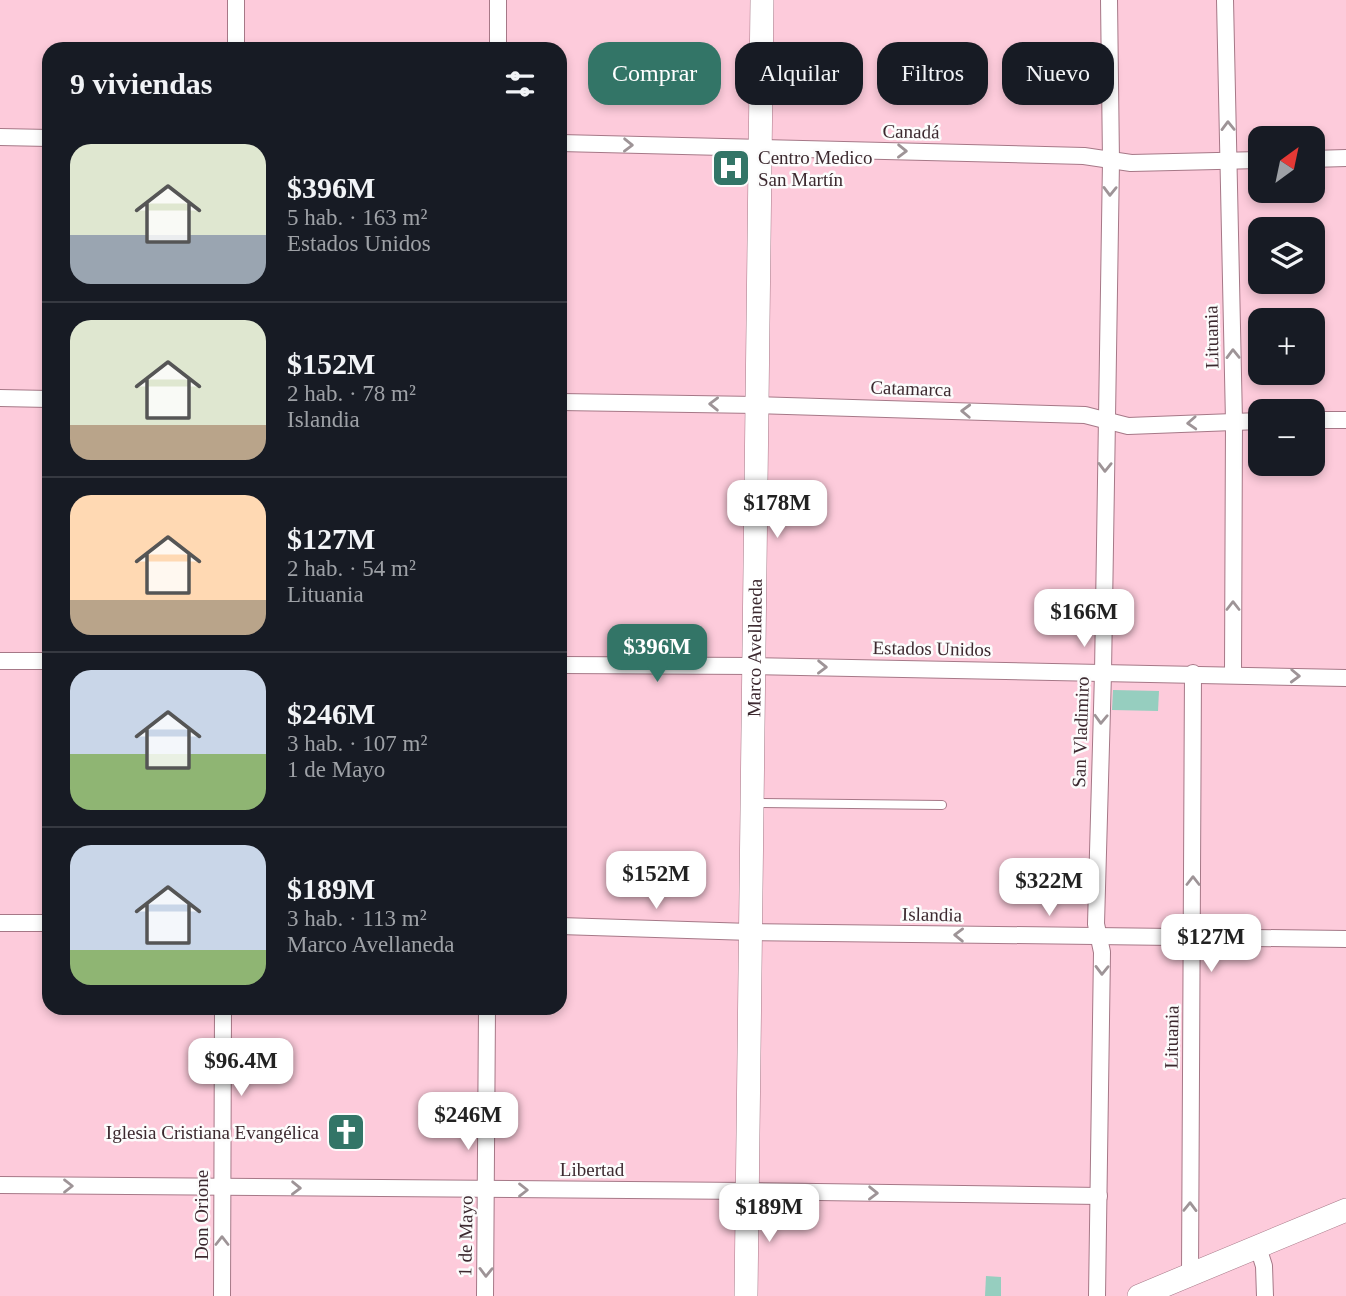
<!DOCTYPE html>
<html lang="es">
<head>
<meta charset="utf-8">
<style>
  :root { --surface:#171b24; --page:#242831; --text:#f1f3f6; --muted:#9ea1a6; --line:#363941; --accent:#337567 }
  body { margin:0; font-family:Georgia,serif; background:var(--page); color:var(--text); height:100vh; display:flex; flex-direction:column; font-size:26px; white-space:nowrap }
  * { box-sizing:border-box; margin:0 }
  p { font-size:23px; color:var(--muted) }
  .icon { flex:none; width:38px; height:38px; fill:none; stroke:currentColor; stroke-width:2; stroke-linecap:round; stroke-linejoin:round }
  .map { position:relative; flex:1; overflow:hidden }
  .drawer { position:absolute; left:42px; top:42px; width:525px; height:973px; display:flex; flex-direction:column; background:var(--surface); border-radius:21px; box-shadow:0 4px 10px #0003 }
  .drawer>* { flex:none }
  .banner { position:absolute; left:588px; top:42px; width:653px; height:63px; display:flex; gap:14px }
  .needle { width:46px; rotate:33deg }
  .fabs { position:absolute; left:1248px; top:126px; display:grid; gap:14px }
  .fabs a { display:grid; place-items:center; width:77px; height:77px; border-radius:14px; background:var(--surface); box-shadow:0 4px 10px #0003; font-size:35px }
  .price { position:absolute; translate:-50% -60px; padding:0 16px; border-radius:14px; background:#fff; color:#222; font-size:23px; line-height:46px; filter:drop-shadow(0 2px 4px #0008) }
  .price::after { content:''; position:absolute; left:50%; top:42px; width:21px; height:16px; margin-left:-10px; background:inherit; clip-path:polygon(0 0,100% 0,50% 100%) }
  .price.selected { background:var(--accent); color:#fff }
  ul { padding:0; list-style:none }
  li { display:flex; align-items:center; gap:21px; height:175px; padding:0 28px }
  li+li { border-top:2px solid var(--line) }
  li span { display:grid; place-items:center; flex:none; width:196px; height:140px; border-radius:21px; color:#555 }
  li>.icon { margin-inline-start:auto }
  span .icon { width:84px; height:84px; fill:#fffc; stroke-width:1 }
  li b { font-size:30px }
  h2 { display:flex; justify-content:space-between; align-items:center; height:84px; padding:0 28px; font-size:30px }
  .chip { padding:0 24px; border-radius:21px; background:var(--surface); box-shadow:0 4px 10px #0003; font-size:24px; line-height:63px }
  .chip.selected { background:var(--accent); color:#fff }
  .map>svg:first-child { display:block }
  .building { fill:#96cebf }
  .lines { fill:none; stroke-linecap:round; stroke-linejoin:round }
  .lane-casing { stroke:#a67887; stroke-width:10 }
  .street-casing { stroke:#a67887; stroke-width:18 }
  .secondary-casing { stroke:#a67887; stroke-width:24 }
  .lane { stroke:#fff; stroke-width:8 }
  .street { stroke:#fff; stroke-width:16 }
  .secondary { stroke:#fff; stroke-width:23 }
  .oneway { stroke:#9e9497 }
  .labels { text-anchor:middle; stroke-width:5; stroke-linejoin:round; paint-order:stroke }
  .street-label { font-size:19px; fill:#3c292f; stroke:#fcfcfc }
  .poi-label { font-size:19px; fill:#3c292f; stroke:#fcfcfc; text-anchor:start }
</style>
</head>
<body>
<div class="map">
<svg width="1346" height="1296" viewBox="0 0 1346 1296">
  <rect width="100%" height="100%" fill="#fdcbdb"/>
  <!-- building -->
  <g class="building">
    <polygon points="721,158 741,158 740,179 721,178"/>
    <polygon points="1113,690 1159,691 1158,711 1112,710"/>
    <polygon points="986,1276 1001,1277 1001,1296 985,1296"/>
  </g>
  <g class="lines">
    <defs>
      <polyline id="lane" points="756,803 942,805"/>
      <g id="street">
        <polyline points="236,0 236,49"/>
        <polyline points="1225,0 1234,421 1233,674"/>
        <polyline points="498,49 498,0"/>
        <polyline points="0,137 49,138"/>
        <polyline points="560,143 1084,156 1131,163 1260,160"/>
        <polyline points="1312,159 1346,158"/>
        <polyline points="0,398 49,399"/>
        <polyline points="560,402 757,405 1085,415 1128,426 1260,421"/>
        <polyline points="1312,420 1346,420"/>
        <polyline points="0,661 49,661"/>
        <polyline points="560,665 754,666 1346,678"/>
        <polyline points="0,923 49,923"/>
        <polyline points="560,926 751,932 1346,939"/>
        <polyline points="0,1185 749,1191 1099,1196"/>
        <polyline points="1258,1247 1264,1266 1265,1296"/>
        <polyline points="1190,1275 1193,673"/>
        <polyline points="222,1296 223,1008"/>
        <polyline points="485,1296 487,1008"/>
        <polyline points="1097,1296 1102,952 1096,924 1103,673 1111,161 1109,0"/>
      </g>
      <g id="secondary">
        <path id="s1" d="M746 1296 762 0"/>
        <polyline points="1139,1296 1346,1210"/>
      </g>
    </defs>
    <!-- lane casing -->
    <use href="#lane" class="lane-casing"/>
    <!-- street casing -->
    <use href="#street" class="street-casing"/>
    <!-- secondary casing -->
    <use href="#secondary" class="secondary-casing"/>
    <!-- lane -->
    <use href="#lane" class="lane"/>
    <!-- street -->
    <use href="#street" class="street"/>
    <!-- secondary -->
    <use href="#secondary" class="secondary"/>
  </g>
  <!-- one-way arrows -->
  <defs><path id="oneway-chevron" d="M-2-3.5L2.5 0L-2 3.5" fill="none" stroke-width="1.6" stroke-linecap="round" stroke-linejoin="round" transform="scale(1.75)"/></defs>
  <g class="oneway">
    <use href="#oneway-chevron" transform="translate(1228 126) rotate(-91)"/>
    <use href="#oneway-chevron" transform="translate(628 145) rotate(1)"/>
    <use href="#oneway-chevron" transform="translate(902 151) rotate(1)"/>
    <use href="#oneway-chevron" transform="translate(1110 191) rotate(91)"/>
    <use href="#oneway-chevron" transform="translate(1233 354) rotate(-91)"/>
    <use href="#oneway-chevron" transform="translate(714 404) rotate(-179)"/>
    <use href="#oneway-chevron" transform="translate(966 411) rotate(-178)"/>
    <use href="#oneway-chevron" transform="translate(1192 423) rotate(177)"/>
    <use href="#oneway-chevron" transform="translate(1105 467) rotate(91)"/>
    <use href="#oneway-chevron" transform="translate(1233 606) rotate(-90)"/>
    <use href="#oneway-chevron" transform="translate(822 667) rotate(1)"/>
    <use href="#oneway-chevron" transform="translate(1295 676) rotate(2)"/>
    <use href="#oneway-chevron" transform="translate(1101 719) rotate(92)"/>
    <use href="#oneway-chevron" transform="translate(1193 881) rotate(-90)"/>
    <use href="#oneway-chevron" transform="translate(959 935) rotate(-179)"/>
    <use href="#oneway-chevron" transform="translate(1102 970) rotate(91)"/>
    <use href="#oneway-chevron" transform="translate(68 1186)"/>
    <use href="#oneway-chevron" transform="translate(296 1188) rotate(1)"/>
    <use href="#oneway-chevron" transform="translate(523 1190)"/>
    <use href="#oneway-chevron" transform="translate(873 1193) rotate(1)"/>
    <use href="#oneway-chevron" transform="translate(1190 1207) rotate(-89)"/>
    <use href="#oneway-chevron" transform="translate(222 1241) rotate(-90)"/>
    <use href="#oneway-chevron" transform="translate(486 1272) rotate(91)"/>
  </g>
  <!-- icons -->
  <defs>
    <symbol id="hospital-square" viewBox="-11 -11 22 22"><rect x="-9" y="-9" width="18" height="18" rx="4" fill="#337567" stroke="#fcfcfc"/><path d="M-5-5h3v3.5h4V-5h3V5h-3V1.5h-4V5h-3Z" fill="#fff"/></symbol>
    <symbol id="church-square" viewBox="-11 -11 22 22"><rect x="-9" y="-9" width="18" height="18" rx="4" fill="#337567" stroke="#fcfcfc"/><path d="M-1.2-6h2.4v3.5h3.3v2.4h-3.3V6h-2.4V-.1h-3.3v-2.4h3.3Z" fill="#fff"/></symbol>
  </defs>
  <g fill-rule="evenodd">
    <use href="#hospital-square" x="709" y="146" width="44" height="44"/>
    <use href="#church-square" x="324" y="1110" width="44" height="44"/>
  </g>
  <g class="labels">
    <!-- street labels -->
    <g class="street-label">
      <text transform="translate(911 131) rotate(1)" y="7">Canadá</text>
      <text transform="translate(1211 337) rotate(-91)" y="7">Lituania</text>
      <text transform="translate(911 388) rotate(2)" y="7">Catamarca</text>
      <text dy="7" stroke="none"><textPath href="#s1" startOffset="648">Marco Avellaneda</textPath></text>
      <text transform="translate(932 648) rotate(1)" y="7">Estados Unidos</text>
      <text transform="translate(1080 732) rotate(-88)" y="7">San Vladimiro</text>
      <text transform="translate(932 914) rotate(1)" y="7">Islandia</text>
      <text transform="translate(1171 1037) rotate(-89)" y="7">Lituania</text>
      <text x="592" y="1176">Libertad</text>
      <text transform="translate(201 1215) rotate(-90)" y="7">Don Orione</text>
      <text transform="translate(465 1236) rotate(-89)" y="7">1 de Mayo</text>
    </g>
    <!-- poi labels -->
    <g class="poi-label">
      <text x="758" y="164">Centro Medico<tspan x="758" dy="22">San Martín</tspan></text>
      <text x="319" y="1139" text-anchor="end">Iglesia Cristiana Evangélica</text>
    </g>
  </g>
</svg>
<div class="fabs">
<a><svg class="needle" viewBox="-14 -14 28 28"><path d="M0-13l5 13h-10z" fill="#e53935"/><path d="M0 13l5-13h-10z" fill="#9ea1a6"/></svg></a>
<a><svg class="icon" aria-label="layers" viewBox="0 0 24 24"><path d="M12 4l9 5-9 5-9-5zM3 14l9 5 9-5"/></svg></a>
<a>+</a>
<a>−</a>
</div>
<b class="price" style="left:777px;top:540px">$178M</b>
<b class="price" style="left:1084px;top:649px">$166M</b>
<b class="price selected" style="left:657px;top:684px">$396M</b>
<b class="price" style="left:656px;top:911px">$152M</b>
<b class="price" style="left:1049px;top:918px">$322M</b>
<b class="price" style="left:1211px;top:974px">$127M</b>
<b class="price" style="left:241px;top:1098px">$96.4M</b>
<b class="price" style="left:468px;top:1152px">$246M</b>
<b class="price" style="left:769px;top:1244px">$189M</b>
<div class="banner">
<a class="chip selected">Comprar</a>
<a class="chip">Alquilar</a>
<a class="chip">Filtros</a>
<a class="chip">Nuevo</a>
</div>
<section class="drawer">
<h2>9 viviendas<svg class="icon" aria-label="filters" viewBox="0 0 24 24"><path d="M4 7h16M4 17h16"/><circle cx="9" cy="7" r="2"/><circle cx="15" cy="17" r="2"/></svg></h2>
<ul>
<li><span style="background:linear-gradient(#dfe7d0 65%,#9aa5b1 0)"><svg class="icon" aria-label="home" viewBox="0 0 24 24"><path d="M3 11l9-7 9 7M6 9v11h12V9"/></svg></span><div><b>$396M</b><p>5 hab. · 163 m²</p><p>Estados Unidos</p></div></li>
<li><span style="background:linear-gradient(#dfe7d0 75%,#b9a48a 0)"><svg class="icon" aria-label="home" viewBox="0 0 24 24"><path d="M3 11l9-7 9 7M6 9v11h12V9"/></svg></span><div><b>$152M</b><p>2 hab. · 78 m²</p><p>Islandia</p></div></li>
<li><span style="background:linear-gradient(#ffd9b3 75%,#b9a48a 0)"><svg class="icon" aria-label="home" viewBox="0 0 24 24"><path d="M3 11l9-7 9 7M6 9v11h12V9"/></svg></span><div><b>$127M</b><p>2 hab. · 54 m²</p><p>Lituania</p></div></li>
<li><span style="background:linear-gradient(#c9d6e8 60%,#8fb573 0)"><svg class="icon" aria-label="home" viewBox="0 0 24 24"><path d="M3 11l9-7 9 7M6 9v11h12V9"/></svg></span><div><b>$246M</b><p>3 hab. · 107 m²</p><p>1 de Mayo</p></div></li>
<li><span style="background:linear-gradient(#c9d6e8 75%,#8fb573 0)"><svg class="icon" aria-label="home" viewBox="0 0 24 24"><path d="M3 11l9-7 9 7M6 9v11h12V9"/></svg></span><div><b>$189M</b><p>3 hab. · 113 m²</p><p>Marco Avellaneda</p></div></li>
</ul>
</section>
</div>
</body>
</html>
